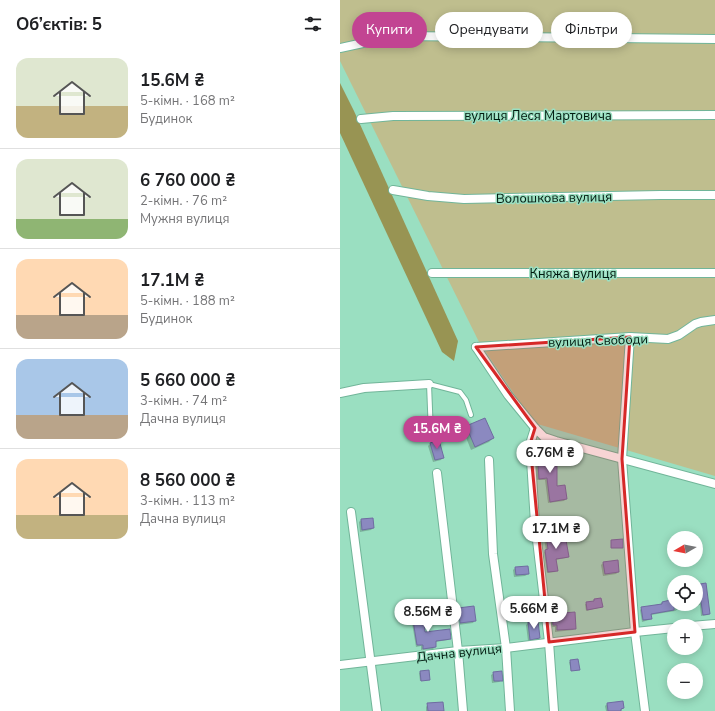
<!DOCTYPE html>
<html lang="uk">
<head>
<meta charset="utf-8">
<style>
  :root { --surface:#fff; --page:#f6f6f6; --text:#202124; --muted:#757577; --line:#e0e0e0; --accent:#c24492 }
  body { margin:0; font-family:"Nunito Sans",sans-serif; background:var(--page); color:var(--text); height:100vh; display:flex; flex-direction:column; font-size:15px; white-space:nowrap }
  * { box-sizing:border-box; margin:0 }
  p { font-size:13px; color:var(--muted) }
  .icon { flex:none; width:22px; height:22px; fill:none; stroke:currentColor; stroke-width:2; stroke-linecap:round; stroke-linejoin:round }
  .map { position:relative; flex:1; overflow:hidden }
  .panel { display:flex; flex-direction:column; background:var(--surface); width:340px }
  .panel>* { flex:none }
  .top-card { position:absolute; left:12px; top:12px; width:303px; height:36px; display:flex; gap:8px }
  .needle { width:26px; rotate:260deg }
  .controls { position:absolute; left:327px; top:531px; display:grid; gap:8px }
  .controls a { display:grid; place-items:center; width:36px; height:36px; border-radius:50%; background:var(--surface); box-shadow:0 2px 10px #0003; font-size:20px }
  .price { position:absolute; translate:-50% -34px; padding:0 9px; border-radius:14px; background:#fff; color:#222; font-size:13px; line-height:26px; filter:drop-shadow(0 1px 2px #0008) }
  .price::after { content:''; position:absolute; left:50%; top:24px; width:12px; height:9px; margin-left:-6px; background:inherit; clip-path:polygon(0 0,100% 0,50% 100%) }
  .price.on { background:var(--accent); color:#fff }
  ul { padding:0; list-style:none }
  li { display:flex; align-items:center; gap:12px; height:100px; padding:0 16px }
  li+li { border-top:1px solid var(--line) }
  li span { display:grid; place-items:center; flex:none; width:112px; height:80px; border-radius:12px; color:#555 }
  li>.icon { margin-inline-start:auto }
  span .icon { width:48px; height:48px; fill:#fffc; stroke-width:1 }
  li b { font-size:17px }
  h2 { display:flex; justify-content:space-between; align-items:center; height:48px; padding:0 16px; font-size:17px }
  .pill { padding:0 14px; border-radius:18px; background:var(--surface); box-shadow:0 2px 10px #0003; font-size:14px; line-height:36px }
  .pill.on { background:var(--accent); color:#fff }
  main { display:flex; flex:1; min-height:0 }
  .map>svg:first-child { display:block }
  .green { fill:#bfbe8e }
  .forest { fill:#989453 }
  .shadow { fill:#0003 }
  .building { fill:#8b89c0; stroke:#6f6ca1 }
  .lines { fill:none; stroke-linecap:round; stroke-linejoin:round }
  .service-casing { stroke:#71b599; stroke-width:6 }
  .minor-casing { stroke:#71b599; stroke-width:10 }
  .service { stroke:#fff; stroke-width:4 }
  .minor { stroke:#fff; stroke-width:8 }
  .marked { fill:#d62828; fill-opacity:0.2; stroke:#d62828; stroke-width:3; stroke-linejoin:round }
  .labels { text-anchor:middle; stroke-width:3; stroke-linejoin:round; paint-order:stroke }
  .street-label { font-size:13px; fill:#00190f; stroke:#9adfc1 }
</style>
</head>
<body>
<main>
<section class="panel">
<h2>Об’єктів: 5<svg class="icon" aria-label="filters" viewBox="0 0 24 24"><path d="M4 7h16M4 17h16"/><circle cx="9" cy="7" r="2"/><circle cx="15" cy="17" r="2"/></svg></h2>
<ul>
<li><span style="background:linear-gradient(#dfe7d0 60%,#c2b280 0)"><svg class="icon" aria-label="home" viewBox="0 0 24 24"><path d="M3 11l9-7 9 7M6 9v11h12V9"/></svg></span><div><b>15.6M ₴</b><p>5-кімн. · 168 m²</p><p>Будинок</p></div></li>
<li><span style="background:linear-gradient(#dfe7d0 75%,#8fb573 0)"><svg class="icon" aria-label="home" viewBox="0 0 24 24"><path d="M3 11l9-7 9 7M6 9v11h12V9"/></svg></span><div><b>6 760 000 ₴</b><p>2-кімн. · 76 m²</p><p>Мужня вулиця</p></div></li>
<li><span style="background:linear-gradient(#ffd9b3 70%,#b9a48a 0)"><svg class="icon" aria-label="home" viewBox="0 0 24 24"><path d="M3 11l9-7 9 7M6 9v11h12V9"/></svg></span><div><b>17.1M ₴</b><p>5-кімн. · 188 m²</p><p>Будинок</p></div></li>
<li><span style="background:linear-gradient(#a9c7e8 70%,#b9a48a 0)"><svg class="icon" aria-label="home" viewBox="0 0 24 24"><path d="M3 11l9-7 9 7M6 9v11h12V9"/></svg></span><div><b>5 660 000 ₴</b><p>3-кімн. · 74 m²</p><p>Дачна вулиця</p></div></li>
<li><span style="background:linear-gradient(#ffd9b3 70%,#c2b280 0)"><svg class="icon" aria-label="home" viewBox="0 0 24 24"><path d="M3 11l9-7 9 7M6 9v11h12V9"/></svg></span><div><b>8 560 000 ₴</b><p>3-кімн. · 113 m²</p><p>Дачна вулиця</p></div></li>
</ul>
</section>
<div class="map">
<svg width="375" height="711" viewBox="0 0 375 711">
  <rect width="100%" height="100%" fill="#9adfc1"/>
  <!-- green -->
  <polygon class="green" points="0,0 375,0 375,476 194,423 139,342 0,61"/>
  <!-- forest -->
  <polygon class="forest" points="0,83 14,111 118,341 114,361 102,352 0,133"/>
  <!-- shadow -->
  <g class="shadow">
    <polygon points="144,419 153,438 149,442 131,450 123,430 126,427"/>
    <polygon points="98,442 103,457 101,460 93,462 88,446 90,444"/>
    <polygon points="212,448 216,487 226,499 224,501 208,503 205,480 197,480 195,452 197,450"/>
    <polygon points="32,519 33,528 31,530 20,532 19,522 21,520"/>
    <polygon points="226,533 227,540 226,541 228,557 226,558 215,560 216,570 215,572 207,573 204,552 206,550 204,538 206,536"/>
    <polygon points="263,563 278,572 276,574 263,576 261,565"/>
    <polygon points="175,568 188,574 185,576 174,577 173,570"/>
    <polygon points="360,585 365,585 369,614 368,615 361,616 360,605 340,608 335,611 311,615 311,619 309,620 302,622 300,610 302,608 320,604 322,603 334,600 334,604 356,604 356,596 359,596 358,587"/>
    <polygon points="254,600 262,607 246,611 245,604 253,602"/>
    <polygon points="119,609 135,620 133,623 118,625 117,611"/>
    <polygon points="73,615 84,633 110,638 108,640 95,642 95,647 93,649 81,650 81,646 76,647 71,617"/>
    <polygon points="212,615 235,628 233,630 215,632 215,627 211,627 210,618"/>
    <polygon points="198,622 199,638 197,640 188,641 186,625 188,623"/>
    <polygon points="237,660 239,669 231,671 229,662"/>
    <polygon points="334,670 334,684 330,684 328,673 330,671"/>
    <polygon points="80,672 89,679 80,681 79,673"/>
    <polygon points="154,673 162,680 159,682 152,683 151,675"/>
    <polygon points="88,704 103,711 86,711 86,707"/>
    <polygon points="267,704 283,708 280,711 266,711 265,706"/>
  </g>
  <!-- building -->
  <g class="building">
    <polygon points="145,418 154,438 135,447 126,426"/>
    <polygon points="99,440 104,458 95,460 90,443"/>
    <polygon points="213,447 215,466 217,466 217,486 225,485 227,499 210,502 207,478 199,479 197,449"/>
    <polygon points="33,518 34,528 22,530 21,519"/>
    <polygon points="227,532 228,540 226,540 229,557 216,559 218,571 208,572 205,550 208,549 206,535"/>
    <polygon points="283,539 283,548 271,548 271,540"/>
    <polygon points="278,560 279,572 265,574 263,562"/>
    <polygon points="188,566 189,574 176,575 175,567"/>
    <polygon points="366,583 370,614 363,615 360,595 361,595 360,584"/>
    <polygon points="261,598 263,607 247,610 246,602 254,601 254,599"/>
    <polygon points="334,599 334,610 311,614 312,619 303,620 301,607 322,604 322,602"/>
    <polygon points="134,606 136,621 120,623 118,608"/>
    <polygon points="235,612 236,629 217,630 217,625 213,625 212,614"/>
    <polygon points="83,613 85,632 110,629 111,639 96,641 96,647 83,649 83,645 77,645 72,614"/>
    <polygon points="198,621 200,638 190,640 188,622"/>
    <polygon points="238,659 240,670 231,671 230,660"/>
    <polygon points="89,670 90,680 81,681 80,671"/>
    <polygon points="162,671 163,681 154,681 153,672"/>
    <polygon points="283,701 284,708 281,709 281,711 268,711 267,703"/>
    <polygon points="103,702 104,711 88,711 87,703"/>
  </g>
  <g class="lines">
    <defs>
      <polyline id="service" points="91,434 89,384 120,392 126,400 131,415"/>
      <g id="minor">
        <polyline points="0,48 55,36 375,39"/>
        <polyline points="21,119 53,116 375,115"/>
        <polyline points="53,190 88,196 124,199 320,195 375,195"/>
        <polyline points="92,273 375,273"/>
        <polyline points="290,337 282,459 295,632 305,711"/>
        <polyline points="136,347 168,395 195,428 204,437 216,441 375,484"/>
        <polyline points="136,347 290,337 328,339 339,335 355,324 361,322 375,320"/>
        <polyline points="0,393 24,388 89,384"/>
        <polyline points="195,428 190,444 195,523 209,642 214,711"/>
        <polyline points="149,460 153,554 166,648 170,711"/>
        <polyline points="97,473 118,651 123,711"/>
        <polyline points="11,512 37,711"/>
        <polyline points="351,626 375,624"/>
        <polyline points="0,665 118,651 166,648 295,632 334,628"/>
      </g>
    </defs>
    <!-- service casing -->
    <use href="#service" class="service-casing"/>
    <!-- minor casing -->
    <use href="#minor" class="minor-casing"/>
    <!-- service -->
    <use href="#service" class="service"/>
    <!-- minor -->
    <use href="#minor" class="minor"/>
  </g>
  <!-- marked area -->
  <path class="marked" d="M290 337 282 459 295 632 209 642 190 444 195 428 136 347Z"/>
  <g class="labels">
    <!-- street labels -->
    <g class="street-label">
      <text x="198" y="120">вулиця Леся Мартовича</text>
      <text transform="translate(214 197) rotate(-1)" y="5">Волошкова вулиця</text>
      <text x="233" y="278">Княжа вулиця</text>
      <text transform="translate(258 340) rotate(-2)" y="5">вулиця Свободи</text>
      <text transform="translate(119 652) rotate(-6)" y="5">Дачна вулиця</text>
    </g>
  </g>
</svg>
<div class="controls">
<a><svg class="needle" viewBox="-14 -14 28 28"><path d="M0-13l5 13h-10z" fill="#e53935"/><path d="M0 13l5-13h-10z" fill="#757577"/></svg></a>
<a><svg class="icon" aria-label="locate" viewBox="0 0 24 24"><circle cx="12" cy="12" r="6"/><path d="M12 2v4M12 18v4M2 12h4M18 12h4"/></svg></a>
<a>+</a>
<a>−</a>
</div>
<b class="price on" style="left:97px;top:450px">15.6M ₴</b>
<b class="price" style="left:210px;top:474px">6.76M ₴</b>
<b class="price" style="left:216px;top:550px">17.1M ₴</b>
<b class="price" style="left:194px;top:630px">5.66M ₴</b>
<b class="price" style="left:88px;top:633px">8.56M ₴</b>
<div class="top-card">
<a class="pill on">Купити</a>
<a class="pill">Орендувати</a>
<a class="pill">Фільтри</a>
</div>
</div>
</main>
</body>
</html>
